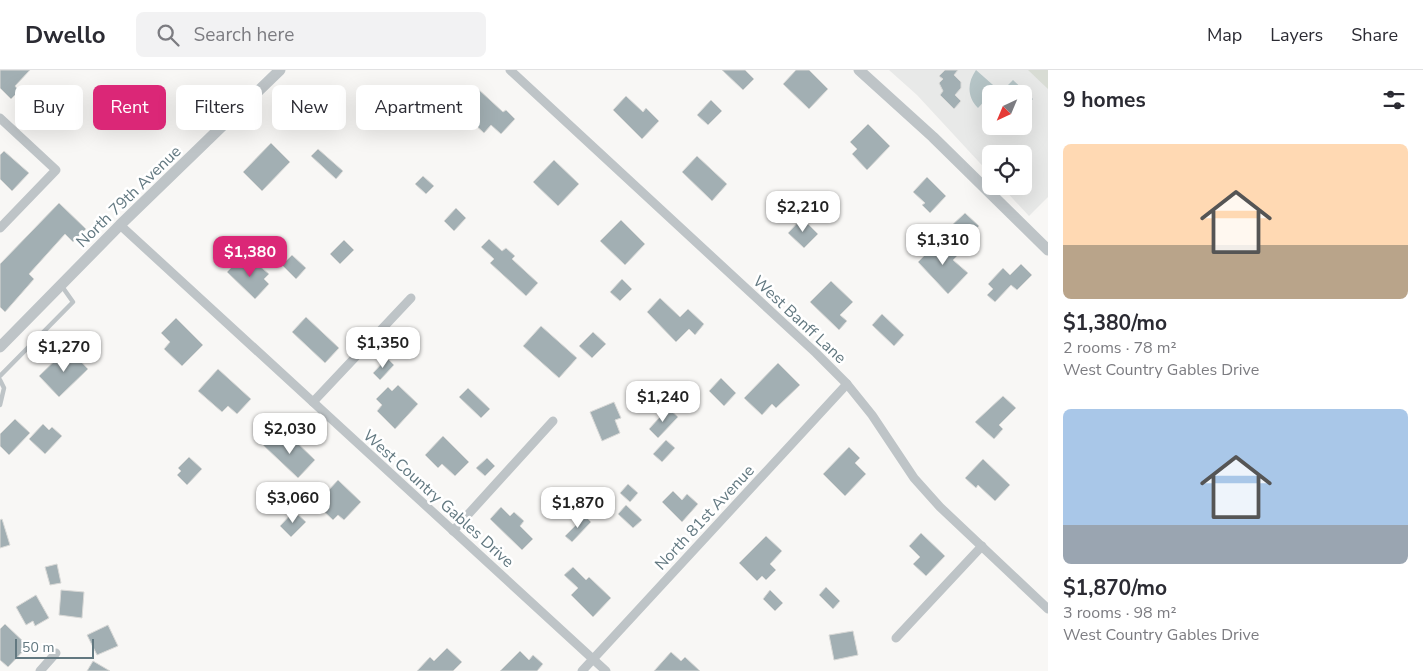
<!DOCTYPE html>
<html lang="en">
<head>
<meta charset="utf-8">
<style>
  :root { --surface:#fff; --page:#f2f2f3; --text:#2b2b33; --muted:#7c7c81; --line:#e1e1e2; --accent:#db2777 }
  body { margin:0; font-family:"Nunito Sans",sans-serif; background:var(--page); color:var(--text); height:100vh; display:flex; flex-direction:column; font-size:19px; white-space:nowrap }
  * { box-sizing:border-box; margin:0 }
  p { font-size:16px; color:var(--muted) }
  .icon { flex:none; width:28px; height:28px; fill:none; stroke:currentColor; stroke-width:2; stroke-linecap:round; stroke-linejoin:round }
  .map { position:relative; flex:1; overflow:hidden }
  .details { display:flex; flex-direction:column; background:var(--surface); width:375px }
  .details>* { flex:none }
  .banner { position:absolute; left:15px; top:15px; width:475px; height:45px; display:flex; gap:10px }
  .needle { width:32px; rotate:224deg }
  .controls { position:absolute; left:982px; top:15px; display:grid; gap:10px }
  .controls a { display:grid; place-items:center; width:50px; height:50px; border-radius:8px; background:var(--surface); box-shadow:0 5px 20px #0002; font-size:25px }
  .scale { position:absolute; left:15px; bottom:12px; width:79px; box-sizing:border-box; padding-left:5px; border:2px solid #627880; border-top:0; font-size:14px; line-height:18px; white-space:nowrap; color:#627880; -webkit-text-stroke:4px #fff; paint-order:stroke }
  .price { position:absolute; translate:-50% -42px; padding:0 11px; border-radius:10px; background:#fff; color:#222; font-size:16px; line-height:32px; filter:drop-shadow(0 1px 2px #0008) }
  .price::after { content:''; position:absolute; left:50%; top:30px; width:15px; height:11px; margin-left:-8px; background:inherit; clip-path:polygon(0 0,100% 0,50% 100%) }
  .price.on { background:var(--accent); color:#fff }
  ul { padding:0; list-style:none }
  li { display:grid; align-content:center; gap:10px; height:265px; padding:0 15px }
  li span { display:grid; place-items:center; height:155px; border-radius:8px; color:#555 }
  li>.icon { margin-inline-start:auto }
  span .icon { width:90px; height:90px; fill:#fffc; stroke-width:1 }
  li b { font-size:21px }
  h2 { display:flex; justify-content:space-between; align-items:center; height:60px; padding:0 15px; font-size:21px }
  .chip { padding:0 18px; border-radius:8px; background:var(--surface); box-shadow:0 5px 20px #0002; font-size:18px; line-height:45px }
  .chip.on { background:var(--accent); color:#fff }
  header { display:flex; align-items:center; gap:30px; box-sizing:border-box; height:70px; padding:0 25px; background:var(--surface); border-bottom:1px solid var(--line) }
  header strong { font-size:24px }
  nav { display:flex; gap:28px; margin-inline-start:auto; font-size:18px }
  .search { width:350px; height:45px; background:var(--page); display:flex; align-items:center; gap:12px; box-sizing:border-box; padding:0 18px; border-radius:8px; color:var(--muted); font-size:19px }
  main { display:flex; flex:1; min-height:0 }
  .map>svg:first-child { display:block }
  .built { fill:#e8e9e8; fill-rule:evenodd }
  .green { fill:#d8dcd4 }
  .water { fill:#b5c4c6 }
  .building { fill:#a2afb3; stroke:#d9d9d7 }
  .lines { fill:none; stroke-linecap:round; stroke-linejoin:round }
  .service { stroke:#bec4c7; stroke-width:4.5 }
  .minor { stroke:#bec4c7; stroke-width:9 }
  .tertiary { stroke:#bec4c7; stroke-width:11 }
  .labels { text-anchor:middle; stroke-width:5; stroke-linejoin:round; paint-order:stroke }
  .street-label { font-size:16px; fill:#627880; stroke:#fff }
</style>
</head>
<body>
<header>
<strong>Dwello</strong>
<div class="search"><svg class="icon" aria-label="search" viewBox="0 0 24 24"><circle cx="10" cy="10" r="6"/><path d="M15 15l6 6"/></svg>Search here</div>
<nav><a>Map</a><a>Layers</a><a>Share</a></nav>
</header>
<main>
<div class="map">
<svg width="1048" height="601" viewBox="0 0 1048 601">
  <rect width="100%" height="100%" fill="#f8f7f5"/>
  <!-- built -->
  <path class="built" d="M889 0H1048V127L1029 146 1001 116H1024V84H991V105L917 25ZM991 24H1024V56H991Z"/>
  <!-- green -->
  <polygon class="green" points="1028,0 1048,0 1048,19"/>
  <!-- water -->
  <path class="water" d="M976 0 1001 22 1013 10 1033 29 1024 39V24H991L978 38C967 27 967 13 976 0Z"/>
  <!-- building -->
  <g class="building">
    <polygon points="0,0 30,0 15,16 19,21 11,29 0,18"/>
    <polygon points="722,0 745,0 754,9 743,20"/>
    <polygon points="796,0 809,0 828,19 809,39 783,14"/>
    <polygon points="945,0 958,0 954,5 961,12 961,18 955,25 961,31 954,39 940,25 943,21 939,13 943,9 939,6"/>
    <polygon points="477,18 503,42 506,40 515,49 501,64 491,55 484,63 458,39"/>
    <polygon points="323,20 339,36 318,57 310,50 304,56 295,48"/>
    <polygon points="626,26 643,42 646,38 659,51 642,69 613,40"/>
    <polygon points="711,30 722,41 708,55 697,45"/>
    <polygon points="868,54 890,76 867,100 852,84 857,79 850,72"/>
    <polygon points="271,73 290,92 262,121 243,102"/>
    <polygon points="318,79 343,101 336,109 311,86"/>
    <polygon points="4,81 29,103 12,121 0,109 0,85"/>
    <polygon points="697,86 727,114 712,131 682,102"/>
    <polygon points="554,90 579,114 558,136 533,112"/>
    <polygon points="423,106 434,116 426,124 415,114"/>
    <polygon points="927,107 946,126 930,143 922,135 925,133 913,122"/>
    <polygon points="59,133 86,159 73,172 65,164 29,204 34,209 5,242 0,237 0,194"/>
    <polygon points="456,138 466,148 454,161 444,151"/>
    <polygon points="965,143 979,156 966,170 951,156"/>
    <polygon points="802,148 818,164 804,178 788,163"/>
    <polygon points="621,150 645,174 625,195 600,171"/>
    <polygon points="489,169 502,181 506,178 515,186 512,189 538,213 526,226 490,193 494,189 481,177"/>
    <polygon points="941,169 958,185 953,190 968,203 948,224 918,192"/>
    <polygon points="344,170 354,180 340,194 330,184"/>
    <polygon points="292,185 306,198 296,209 282,195"/>
    <polygon points="241,188 252,199 257,194 269,204 264,209 269,214 255,229 227,202"/>
    <polygon points="1021,194 1032,205 1017,220 1011,215 995,232 987,225 993,219 988,214 1003,198 1010,205"/>
    <polygon points="622,209 632,219 620,231 610,222"/>
    <polygon points="831,211 853,232 840,245 847,251 839,260 810,232"/>
    <polygon points="660,228 680,247 688,239 704,254 695,265 689,259 676,272 647,242"/>
    <polygon points="882,244 904,265 894,276 872,255"/>
    <polygon points="306,247 339,278 325,293 292,262"/>
    <polygon points="176,248 203,275 182,296 164,279 170,272 161,263"/>
    <polygon points="541,256 577,288 559,308 523,276"/>
    <polygon points="593,262 606,274 592,288 579,276"/>
    <polygon points="68,278 88,299 59,327 39,306"/>
    <polygon points="387,288 394,295 380,310 373,303"/>
    <polygon points="778,293 800,315 776,338 772,334 762,345 744,328"/>
    <polygon points="218,299 251,329 237,344 228,336 222,342 198,321"/>
    <polygon points="721,308 736,323 724,336 709,321"/>
    <polygon points="398,315 418,334 395,359 377,341 382,335 376,329 388,317 392,321"/>
    <polygon points="468,318 490,339 481,348 459,327"/>
    <polygon points="1003,326 1016,338 999,355 1003,359 994,369 975,352"/>
    <polygon points="614,332 621,348 615,350 620,363 602,371 590,342"/>
    <polygon points="668,338 678,347 658,368 649,359"/>
    <polygon points="15,349 30,363 9,385 0,376 0,364"/>
    <polygon points="43,354 49,360 52,357 62,366 45,384 29,369"/>
    <polygon points="272,365 281,373 289,365 315,390 298,408 263,375"/>
    <polygon points="443,366 469,392 455,406 442,394 438,398 425,385"/>
    <polygon points="666,370 675,378 662,392 653,384"/>
    <polygon points="849,377 860,388 855,393 866,404 845,426 823,404"/>
    <polygon points="189,387 202,399 187,415 177,405 181,401 178,398"/>
    <polygon points="487,388 495,396 485,406 476,398"/>
    <polygon points="983,389 1010,415 995,431 978,415 976,418 965,408"/>
    <polygon points="338,410 361,432 344,450 338,445 333,450 316,434"/>
    <polygon points="628,414 638,423 630,432 620,423"/>
    <polygon points="673,421 682,430 687,424 698,434 682,452 662,432"/>
    <polygon points="626,435 642,450 633,458 618,444"/>
    <polygon points="501,437 510,446 514,442 524,451 520,456 533,469 522,480 490,449"/>
    <polygon points="294,441 306,452 291,467 280,456"/>
    <polygon points="585,446 591,452 572,472 565,466"/>
    <polygon points="2,449 10,475 0,478 0,450"/>
    <polygon points="921,463 945,486 926,506 913,494 920,487 909,476"/>
    <polygon points="766,466 782,481 770,494 776,500 766,510 762,506 757,511 739,493"/>
    <polygon points="57,494 61,513 50,515 45,497"/>
    <polygon points="573,497 586,510 589,507 611,528 593,547 571,525 578,518 564,505"/>
    <polygon points="826,517 840,531 833,539 819,525"/>
    <polygon points="61,520 84,522 82,548 59,545"/>
    <polygon points="770,520 783,533 775,541 763,529"/>
    <polygon points="36,525 49,548 35,556 33,551 26,555 16,537"/>
    <polygon points="5,554 28,576 8,597 0,590 0,559"/>
    <polygon points="108,555 118,576 97,585 87,565"/>
    <polygon points="853,561 858,585 834,590 829,565"/>
    <polygon points="447,578 462,592 453,601 417,601 430,587 434,591"/>
    <polygon points="520,581 529,590 533,585 543,594 537,601 500,601"/>
    <polygon points="671,582 681,591 685,587 700,601 654,601"/>
    <polygon points="93,591 110,601 87,601"/>
  </g>
  <g class="lines">
    <!-- service -->
    <g class="service">
      <polyline points="0,306 73,232 61,215"/>
      <polyline points="0,310 4,318 0,335"/>
    </g>
    <!-- minor -->
    <g class="minor">
      <polyline points="510,0 816,283 847,314 872,345 914,408 940,437 1048,539"/>
      <polyline points="0,48 56,100 0,158"/>
      <polyline points="120,155 606,601"/>
      <polyline points="313,332 411,228"/>
      <polyline points="453,461 553,351"/>
      <polyline points="896,568 982,476"/>
      <polyline points="40,601 56,583"/>
      <polyline points="582,601 847,314"/>
    </g>
    <!-- tertiary -->
    <g class="tertiary">
      <polyline points="859,0 933,67 1048,180"/>
      <polyline points="0,277 120,155 280,0"/>
    </g>
  </g>
  <g class="labels">
    <!-- street labels -->
    <g class="street-label">
      <text transform="translate(128 126) rotate(-44)" y="6">North 79th Avenue</text>
      <text transform="translate(800 249) rotate(43)" y="6">West Banff Lane</text>
      <text transform="translate(439 428) rotate(42)" y="6">West Country Gables Drive</text>
      <text transform="translate(704 447) rotate(-47)" y="6">North 81st Avenue</text>
    </g>
  </g>
</svg>
<div class="controls">
<a><svg class="needle" viewBox="-14 -14 28 28"><path d="M0-13l5 13h-10z" fill="#e53935"/><path d="M0 13l5-13h-10z" fill="#7c7c81"/></svg></a>
<a><svg class="icon" aria-label="locate" viewBox="0 0 24 24"><circle cx="12" cy="12" r="6"/><path d="M12 2v4M12 18v4M2 12h4M18 12h4"/></svg></a>
</div>
<div class="scale">50 m</div>
<b class="price" style="left:803px;top:163px">$2,210</b>
<b class="price" style="left:943px;top:196px">$1,310</b>
<b class="price on" style="left:250px;top:208px">$1,380</b>
<b class="price" style="left:383px;top:299px">$1,350</b>
<b class="price" style="left:64px;top:303px">$1,270</b>
<b class="price" style="left:663px;top:353px">$1,240</b>
<b class="price" style="left:290px;top:385px">$2,030</b>
<b class="price" style="left:293px;top:454px">$3,060</b>
<b class="price" style="left:578px;top:459px">$1,870</b>
<div class="banner">
<a class="chip">Buy</a>
<a class="chip on">Rent</a>
<a class="chip">Filters</a>
<a class="chip">New</a>
<a class="chip">Apartment</a>
</div>
</div>
<section class="details">
<h2>9 homes<svg class="icon" aria-label="filters" viewBox="0 0 24 24"><path d="M4 7h16M4 17h16"/><circle cx="9" cy="7" r="2"/><circle cx="15" cy="17" r="2"/></svg></h2>
<ul>
<li><span style="background:linear-gradient(#ffd9b3 65%,#b9a48a 0)"><svg class="icon" aria-label="home" viewBox="0 0 24 24"><path d="M3 11l9-7 9 7M6 9v11h12V9"/></svg></span><div><b>$1,380/mo</b><p>2 rooms · 78 m²</p><p>West Country Gables Drive</p></div></li>
<li><span style="background:linear-gradient(#a9c7e8 75%,#9aa5b1 0)"><svg class="icon" aria-label="home" viewBox="0 0 24 24"><path d="M3 11l9-7 9 7M6 9v11h12V9"/></svg></span><div><b>$1,870/mo</b><p>3 rooms · 98 m²</p><p>West Country Gables Drive</p></div></li>
</ul>
</section>
</main>
</body>
</html>
